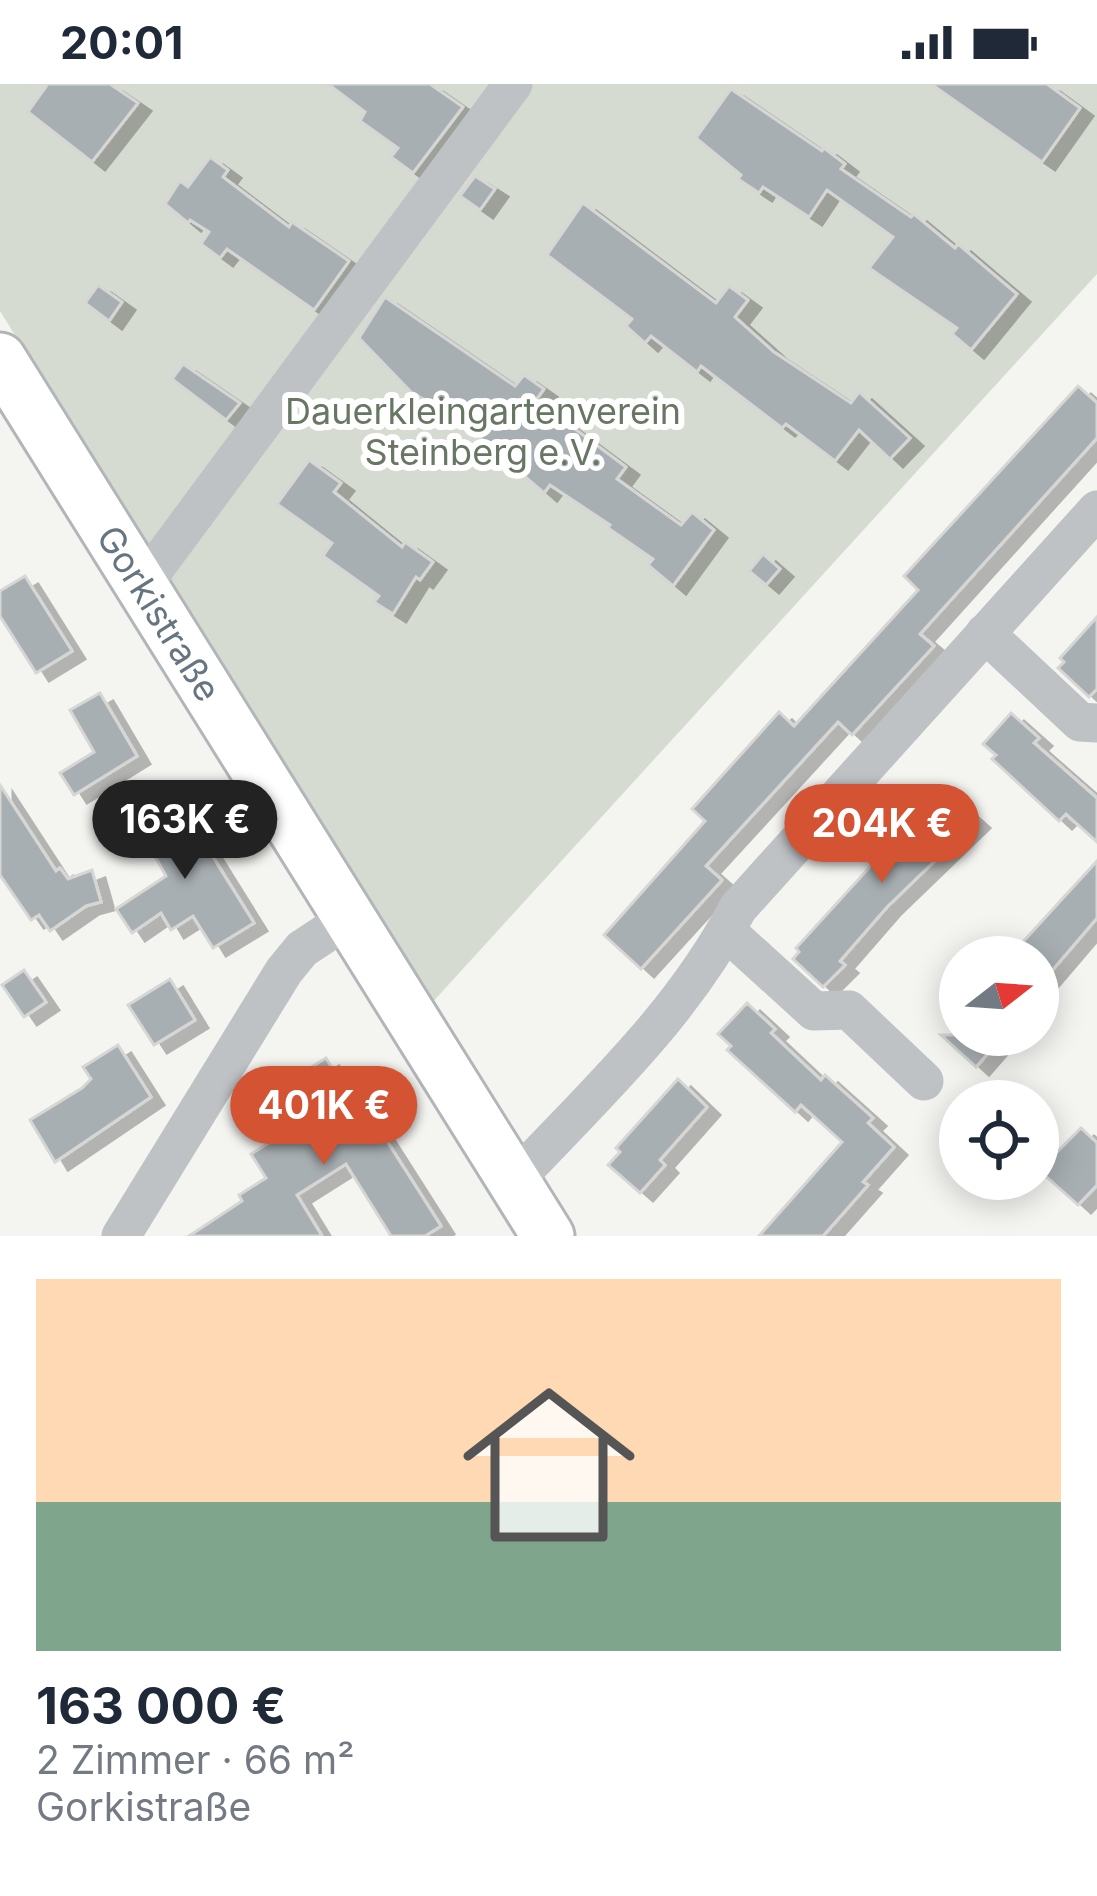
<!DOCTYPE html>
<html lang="de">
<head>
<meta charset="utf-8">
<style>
  :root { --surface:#fff; --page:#f6f6f7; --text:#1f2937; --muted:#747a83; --line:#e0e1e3; --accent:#d35332 }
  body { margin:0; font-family:Inter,sans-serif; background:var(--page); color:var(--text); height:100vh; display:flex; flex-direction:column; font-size:45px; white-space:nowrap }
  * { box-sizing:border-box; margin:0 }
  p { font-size:39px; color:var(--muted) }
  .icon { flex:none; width:66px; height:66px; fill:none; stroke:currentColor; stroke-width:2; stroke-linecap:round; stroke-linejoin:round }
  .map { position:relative; height:1152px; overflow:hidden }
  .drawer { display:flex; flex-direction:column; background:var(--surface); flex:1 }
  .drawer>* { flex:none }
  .needle { width:78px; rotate:73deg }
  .tools { position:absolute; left:939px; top:852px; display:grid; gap:24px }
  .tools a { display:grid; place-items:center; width:120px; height:120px; border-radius:50%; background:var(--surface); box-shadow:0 6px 30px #0003; font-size:60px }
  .price { position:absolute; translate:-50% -102px; padding:0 27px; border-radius:42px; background:var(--accent); color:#fff; font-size:39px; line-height:78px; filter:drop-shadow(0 3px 6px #0008) }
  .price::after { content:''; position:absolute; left:50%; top:72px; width:36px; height:27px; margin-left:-18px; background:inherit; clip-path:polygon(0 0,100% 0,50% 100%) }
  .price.active { background:#222; color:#fff }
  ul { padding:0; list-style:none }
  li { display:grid; align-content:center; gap:24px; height:636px; padding:0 36px }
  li+li { border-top:3px solid var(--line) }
  li span { display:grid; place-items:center; height:372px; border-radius:0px; color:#555 }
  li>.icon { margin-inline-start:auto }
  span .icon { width:216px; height:216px; fill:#fffc; stroke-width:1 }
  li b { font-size:51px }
  .status { display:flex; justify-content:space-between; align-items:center; height:84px; padding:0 60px; background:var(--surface); direction:ltr }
  .status svg { height:33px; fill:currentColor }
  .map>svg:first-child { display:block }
  .green { fill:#d6dbd2 }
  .building { fill:#a8afb3; stroke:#d6d6d4; stroke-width:3; filter:url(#shadow) }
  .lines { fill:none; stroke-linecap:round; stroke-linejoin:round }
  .major-casing { stroke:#b2b6b9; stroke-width:57 }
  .minor { stroke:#bec2c5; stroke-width:39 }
  .major { stroke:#fff; stroke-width:51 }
  .labels { text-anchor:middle; stroke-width:12; stroke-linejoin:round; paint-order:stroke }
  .park-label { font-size:36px; fill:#687764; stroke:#fff }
  .street-label { font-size:36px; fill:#66757f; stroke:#fff }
</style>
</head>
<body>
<div class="status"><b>20:01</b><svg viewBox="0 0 49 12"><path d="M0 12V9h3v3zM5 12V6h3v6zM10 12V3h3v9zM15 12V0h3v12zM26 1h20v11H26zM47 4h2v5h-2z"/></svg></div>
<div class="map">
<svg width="1097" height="1152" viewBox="0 0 1097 1152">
  <defs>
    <filter id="shadow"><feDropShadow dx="13" dy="8" stdDeviation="0" flood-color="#0004"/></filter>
  </defs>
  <rect width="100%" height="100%" fill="#f4f4f1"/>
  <!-- green -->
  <polygon class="green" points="0,0 1097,0 1097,190 430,921 0,227"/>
  <!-- building -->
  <g class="building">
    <polygon points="48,0 110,0 138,19 92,78 28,28"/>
    <polygon points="328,0 430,0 463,23 413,89 391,73 398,64 360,37 365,28"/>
    <polygon points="931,0 1047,0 1080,24 1042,78"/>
    <polygon points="731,5 822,67 824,64 845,80 841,85 911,133 914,130 955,164 958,160 1017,210 971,266 952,250 957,244 869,184 893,153 827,106 809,133 763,103 759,109 738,95 741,91 696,54"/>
    <polygon points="210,73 228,86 223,93 289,143 292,138 349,177 314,226 227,165 220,174 201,160 209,148 190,136 188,139 165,120 180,97 188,103"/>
    <polygon points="475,92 495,105 480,126 460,112"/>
    <polygon points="583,119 716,219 729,202 748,216 735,233 774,268 851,319 859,308 910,354 890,375 859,346 835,377 786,340 782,344 701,282 697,288 651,252 645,259 626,242 632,235 547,171"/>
    <polygon points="98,201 122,218 109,237 85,219"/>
    <polygon points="385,213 515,302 524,291 544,305 536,316 626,383 617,395 681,441 692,428 714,446 673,502 648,481 653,475 608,444 610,441 550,401 544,409 461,337 411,308 359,254"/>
    <polygon points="183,280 240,319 226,336 172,295"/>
    <polygon points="1078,302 1097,319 1097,354 920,550 934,562 852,651 838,638 706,782 722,796 641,885 604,851 705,737 692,725 779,628 794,642 918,506 904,492"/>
    <polygon points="309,376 341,399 334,408 402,463 405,458 433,478 420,496 416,493 393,530 374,518 379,512 323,472 332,459 277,420"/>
    <polygon points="763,470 780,485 766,501 749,487"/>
    <polygon points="25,492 72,567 36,589 0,532 0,507"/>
    <polygon points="1097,533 1097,605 1089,613 1058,584 1064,578 1060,574"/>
    <polygon points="100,609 137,672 74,711 60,689 94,668 70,626"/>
    <polygon points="1011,629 1039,654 1034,659 1097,714 1097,758 1066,730 1059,737 992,675 996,671 983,660"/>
    <polygon points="0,701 56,787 60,784 68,795 92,786 101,818 86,822 50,847 39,831 31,836 0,791"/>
    <polygon points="945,708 977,736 887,823 840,877 845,881 823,903 793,875 799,868 796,864 930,717 934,721"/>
    <polygon points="178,717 254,839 213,864 193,832 171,846 161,829 132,849 116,825 166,792 137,740"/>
    <polygon points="1097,777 1097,834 1038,903 1038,873 1009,873"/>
    <polygon points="24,886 46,918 24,933 2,901"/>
    <polygon points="170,895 195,936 154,961 128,921"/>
    <polygon points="747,919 775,945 771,949 821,996 825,991 873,1034 868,1039 894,1063 863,1098 868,1101 823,1152 759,1152 842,1058 801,1021 795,1028 727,966 731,962 718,950"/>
    <polygon points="941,951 1004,951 976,983"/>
    <polygon points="118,961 151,1013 55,1078 30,1036 82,1004 91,995 83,983"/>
    <polygon points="326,974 369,1045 376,1040 441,1142 425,1152 391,1152 346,1080 297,1111 322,1152 189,1152 242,1117 239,1111 266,1094 251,1070 301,1039 279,1003"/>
    <polygon points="678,995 707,1023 660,1076 665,1081 640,1109 608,1081 620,1068 616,1064"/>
    <polygon points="1081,1044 1097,1059 1097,1101 1078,1121 1039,1086"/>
  </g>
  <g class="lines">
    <defs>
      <g id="major">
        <path id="s1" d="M0 275 548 1152"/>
      </g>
    </defs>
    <!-- major casing -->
    <use href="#major" class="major-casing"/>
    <!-- minor -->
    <g class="minor">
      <polyline points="141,503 513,0"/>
      <polyline points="985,549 1080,638 1097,639"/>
      <polyline points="726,847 814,927 849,926 924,997"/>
      <path d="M511 1093 528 1082C606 1000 685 925 738 824L1097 426"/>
      <polyline points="121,1152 284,887 302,865 349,834"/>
    </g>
    <!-- major -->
    <use href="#major" class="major"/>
  </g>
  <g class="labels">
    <!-- park labels -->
    <g class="park-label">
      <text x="483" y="340">Dauerkleingartenverein<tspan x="483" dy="41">Steinberg e.V.</tspan></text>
    </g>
    <!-- street labels -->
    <g class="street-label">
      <text dy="13" stroke="none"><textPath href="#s1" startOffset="300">Gorkistraße</textPath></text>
    </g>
  </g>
</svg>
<div class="tools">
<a><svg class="needle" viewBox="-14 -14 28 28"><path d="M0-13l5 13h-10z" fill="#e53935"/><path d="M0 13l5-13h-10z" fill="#747a83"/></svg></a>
<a><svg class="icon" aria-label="locate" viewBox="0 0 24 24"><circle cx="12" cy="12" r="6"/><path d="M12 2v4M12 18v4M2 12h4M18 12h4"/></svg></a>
</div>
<b class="price active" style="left:185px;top:798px">163K €</b>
<b class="price" style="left:882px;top:802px">204K €</b>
<b class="price" style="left:324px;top:1084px">401K €</b>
</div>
<section class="drawer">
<ul>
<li><span style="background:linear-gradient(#ffd9b3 60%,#7fa58c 0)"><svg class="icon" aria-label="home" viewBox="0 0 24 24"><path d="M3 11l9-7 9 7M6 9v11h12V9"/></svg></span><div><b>163 000 €</b><p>2 Zimmer · 66 m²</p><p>Gorkistraße</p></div></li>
</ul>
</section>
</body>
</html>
